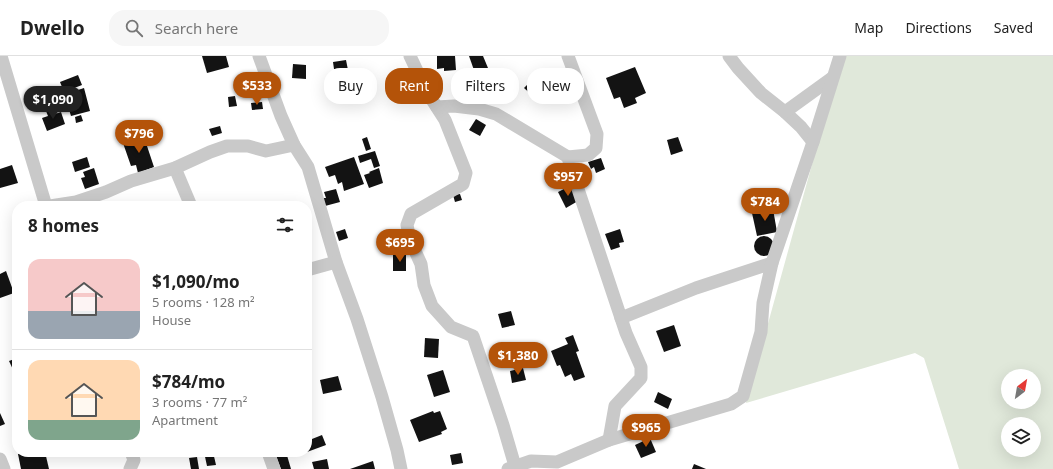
<!DOCTYPE html>
<html lang="en">
<head>
<meta charset="utf-8">
<style>
  :root { --surface:#fff; --page:#f6f6f6; --text:#222; --muted:#767676; --line:#e0e0e0; --accent:#b45309 }
  body { margin:0; font-family:"Noto Sans",sans-serif; background:var(--page); color:var(--text); height:100vh; display:flex; flex-direction:column; font-size:15px; white-space:nowrap }
  * { box-sizing:border-box; margin:0 }
  p { font-size:13px; color:var(--muted) }
  .icon { flex:none; width:22px; height:22px; fill:none; stroke:currentColor; stroke-width:2; stroke-linecap:round; stroke-linejoin:round }
  .map { position:relative; flex:1; overflow:hidden }
  .drawer { position:absolute; left:12px; top:145px; width:300px; height:256px; display:flex; flex-direction:column; background:var(--surface); border-radius:16px; box-shadow:0 4px 16px #0002 }
  .drawer>* { flex:none }
  .banner { position:absolute; left:324px; top:12px; width:380px; height:36px; display:flex; gap:8px }
  .needle { width:26px; rotate:31deg }
  .fabs { position:absolute; left:1001px; top:313px; display:grid; gap:8px }
  .fabs a { display:grid; place-items:center; width:40px; height:40px; border-radius:50%; background:var(--surface); box-shadow:0 4px 16px #0002; font-size:20px }
  .price { position:absolute; translate:-50% -34px; padding:0 9px; border-radius:14px; background:var(--accent); color:#fff; font-size:13px; line-height:26px; filter:drop-shadow(0 1px 2px #0008) }
  .price::after { content:''; position:absolute; left:50%; top:24px; width:12px; height:9px; margin-left:-6px; background:inherit; clip-path:polygon(0 0,100% 0,50% 100%) }
  .price.active { background:#222; color:#fff }
  ul { padding:0; list-style:none }
  li { display:flex; align-items:center; gap:12px; height:100px; padding:0 16px }
  li+li { border-top:1px solid var(--line) }
  li span { display:grid; place-items:center; flex:none; width:112px; height:80px; border-radius:12px; color:#555 }
  li>.icon { margin-inline-start:auto }
  span .icon { width:48px; height:48px; fill:#fffc; stroke-width:1 }
  li b { font-size:17px }
  h2 { display:flex; justify-content:space-between; align-items:center; height:48px; padding:0 16px; font-size:17px }
  .tag { padding:0 14px; border-radius:16px; background:var(--surface); box-shadow:0 4px 16px #0002; font-size:14px; line-height:36px }
  .tag.active { background:var(--accent); color:#fff }
  header { display:flex; align-items:center; gap:24px; box-sizing:border-box; height:56px; padding:0 20px; background:var(--surface); border-bottom:1px solid var(--line) }
  header strong { font-size:19px }
  nav { display:flex; gap:22px; margin-inline-start:auto; font-size:14px }
  .search { width:280px; height:36px; background:var(--page); display:flex; align-items:center; gap:10px; box-sizing:border-box; padding:0 14px; border-radius:16px; color:var(--muted); font-size:15px }
  .map>svg:first-child { display:block }
  .green { fill:#e0e8da; fill-rule:evenodd }
  .building { fill:#131313 }
  .lines { fill:none; stroke-linecap:round; stroke-linejoin:round }
  .street { stroke:#c9c9c9; stroke-width:13 }
</style>
</head>
<body>
<header>
<strong>Dwello</strong>
<div class="search"><svg class="icon" aria-label="search" viewBox="0 0 24 24"><circle cx="10" cy="10" r="6"/><path d="M15 15l6 6"/></svg>Search here</div>
<nav><a>Map</a><a>Directions</a><a>Saved</a></nav>
</header>
<div class="map">
<svg width="1053" height="413" viewBox="0 0 1053 413">
  <rect width="100%" height="100%" fill="#fff"/>
  <!-- green -->
  <path class="green" d="M842 0H1053V413H959L924 302 915 297 746 347ZM1008 320H1034V346H1008ZM1008 368H1034V394H1008Z"/>
  <!-- building -->
  <g class="building">
    <polygon points="202,0 226,0 229,11 207,17"/>
    <polygon points="437,0 455,0 456,14 444,15 444,12 437,13"/>
    <polygon points="469,0 483,0 488,12 475,17"/>
    <polygon points="346,4 349,19 340,20 338,13 334,13 333,6"/>
    <polygon points="293,8 306,9 306,23 292,22"/>
    <polygon points="635,11 646,37 635,42 637,47 624,52 620,41 614,43 606,22"/>
    <polygon points="78,19 82,29 64,36 60,26"/>
    <polygon points="529,27 538,35 533,40 524,32"/>
    <polygon points="84,32 90,55 71,60 67,47 71,46 69,37"/>
    <polygon points="235,40 237,50 229,51 228,41"/>
    <polygon points="262,46 263,53 252,54 251,47"/>
    <polygon points="53,52 55,58 61,56 65,68 47,75 42,62 48,60 46,55"/>
    <polygon points="81,59 83,65 76,67 75,61"/>
    <polygon points="476,63 486,69 480,80 469,74"/>
    <polygon points="220,70 222,77 212,80 209,73"/>
    <polygon points="144,81 154,111 138,117 136,109 131,110 123,87"/>
    <polygon points="367,81 371,93 366,95 362,83"/>
    <polygon points="678,81 683,95 671,99 667,84"/>
    <polygon points="375,95 380,110 374,112 371,103 360,107 358,100"/>
    <polygon points="87,101 90,111 75,116 72,106"/>
    <polygon points="354,101 364,128 344,135 342,126 338,128 335,119 329,121 325,111"/>
    <polygon points="601,102 605,113 596,117 594,111 591,113 588,106"/>
    <polygon points="12,109 18,127 0,132 0,113"/>
    <polygon points="94,112 99,128 85,133 81,122 85,121 83,116"/>
    <polygon points="379,112 383,127 369,132 364,119 370,117 369,116"/>
    <polygon points="570,130 578,145 566,152 558,136"/>
    <polygon points="336,133 340,146 325,150 323,142 326,142 324,136"/>
    <polygon points="460,138 462,144 455,146 453,139"/>
    <polygon points="773,153 777,176 757,180 752,157"/>
    <polygon points="345,173 348,182 339,185 336,176"/>
    <polygon points="620,173 624,186 619,187 620,191 611,194 605,178"/>
    <circle cx="764" cy="190" r="10"/>
    <rect x="393" y="199" width="13" height="16"/>
    <polygon points="6,215 14,237 0,242 0,218"/>
    <polygon points="511,255 515,269 502,272 498,258"/>
    <polygon points="674,269 681,290 664,296 656,275"/>
    <polygon points="573,279 579,295 576,296 585,321 574,325 571,318 565,321 560,309 557,310 551,295 568,288 565,282"/>
    <polygon points="425,282 439,283 438,302 424,301"/>
    <polygon points="17,302 17,322 9,305"/>
    <polygon points="523,312 526,324 512,327 510,315"/>
    <polygon points="443,314 450,336 434,341 427,319"/>
    <polygon points="338,320 342,334 323,338 320,324"/>
    <polygon points="658,336 672,343 668,353 654,346"/>
    <polygon points="433,355 434,357 440,355 447,373 441,376 442,378 419,386 410,364"/>
    <polygon points="0,357 5,368 0,370"/>
    <polygon points="322,379 326,389 307,396 307,385"/>
    <polygon points="650,382 656,396 641,402 635,389"/>
    <polygon points="27,396 45,396 49,413 21,413 18,398"/>
    <polygon points="74,396 89,396 76,401"/>
    <polygon points="204,396 213,396 216,409 207,410"/>
    <polygon points="280,396 286,396 291,413 281,413 275,397"/>
    <polygon points="461,397 463,407 452,409 450,399"/>
    <polygon points="197,401 199,413 191,413 189,402"/>
    <polygon points="327,403 329,413 314,413 312,406"/>
    <polygon points="373,405 375,413 350,413"/>
    <polygon points="694,408 706,413 692,413"/>
  </g>
  <g class="lines">
    <!-- street -->
    <g class="street">
      <polyline points="1,0 46,150"/>
      <polyline points="259,0 281,60 294,89 308,111 336,206 357,263 382,341 397,394 401,413"/>
      <polyline points="410,0 427,36 445,64 466,117 463,128 411,158 407,169 410,184 421,208 424,229 432,250 451,271 473,280 503,369 515,410"/>
      <polyline points="568,0 597,78 596,92 588,99 568,101 570,109 626,277 641,311 641,322 615,350 609,384"/>
      <polyline points="729,0 738,12 761,37 785,56 801,71 813,86"/>
      <polyline points="437,51 454,50 479,53 496,58 568,101"/>
      <polyline points="785,56 832,22"/>
      <polyline points="175,112 191,150"/>
      <polyline points="50,150 76,146 106,136 131,125 175,112 210,96 227,90 248,90 266,95 294,89"/>
      <polyline points="307,214 336,206"/>
      <polyline points="621,262 696,232 772,207"/>
      <polyline points="268,396 274,413"/>
      <polyline points="0,403 4,413"/>
      <polyline points="130,413 134,404 131,396"/>
      <polyline points="508,413 531,405 557,406 609,384 731,348 743,340 761,276 763,247 772,207 813,86 840,0"/>
    </g>
  </g>
</svg>
<div class="fabs">
<a><svg class="needle" viewBox="-14 -14 28 28"><path d="M0-13l5 13h-10z" fill="#e53935"/><path d="M0 13l5-13h-10z" fill="#767676"/></svg></a>
<a><svg class="icon" aria-label="layers" viewBox="0 0 24 24"><path d="M12 4l9 5-9 5-9-5zM3 14l9 5 9-5"/></svg></a>
</div>
<b class="price" style="left:257px;top:50px">$533</b>
<b class="price active" style="left:53px;top:64px">$1,090</b>
<b class="price" style="left:139px;top:98px">$796</b>
<b class="price" style="left:568px;top:141px">$957</b>
<b class="price" style="left:765px;top:166px">$784</b>
<b class="price" style="left:400px;top:207px">$695</b>
<b class="price" style="left:518px;top:320px">$1,380</b>
<b class="price" style="left:646px;top:392px">$965</b>
<div class="banner">
<a class="tag">Buy</a>
<a class="tag active">Rent</a>
<a class="tag">Filters</a>
<a class="tag">New</a>
</div>
<section class="drawer">
<h2>8 homes<svg class="icon" aria-label="filters" viewBox="0 0 24 24"><path d="M4 7h16M4 17h16"/><circle cx="9" cy="7" r="2"/><circle cx="15" cy="17" r="2"/></svg></h2>
<ul>
<li><span style="background:linear-gradient(#f6c9c9 65%,#9aa5b1 0)"><svg class="icon" aria-label="home" viewBox="0 0 24 24"><path d="M3 11l9-7 9 7M6 9v11h12V9"/></svg></span><div><b>$1,090/mo</b><p>5 rooms · 128 m²</p><p>House</p></div></li>
<li><span style="background:linear-gradient(#ffd9b3 75%,#7fa58c 0)"><svg class="icon" aria-label="home" viewBox="0 0 24 24"><path d="M3 11l9-7 9 7M6 9v11h12V9"/></svg></span><div><b>$784/mo</b><p>3 rooms · 77 m²</p><p>Apartment</p></div></li>
</ul>
</section>
</div>
</body>
</html>
